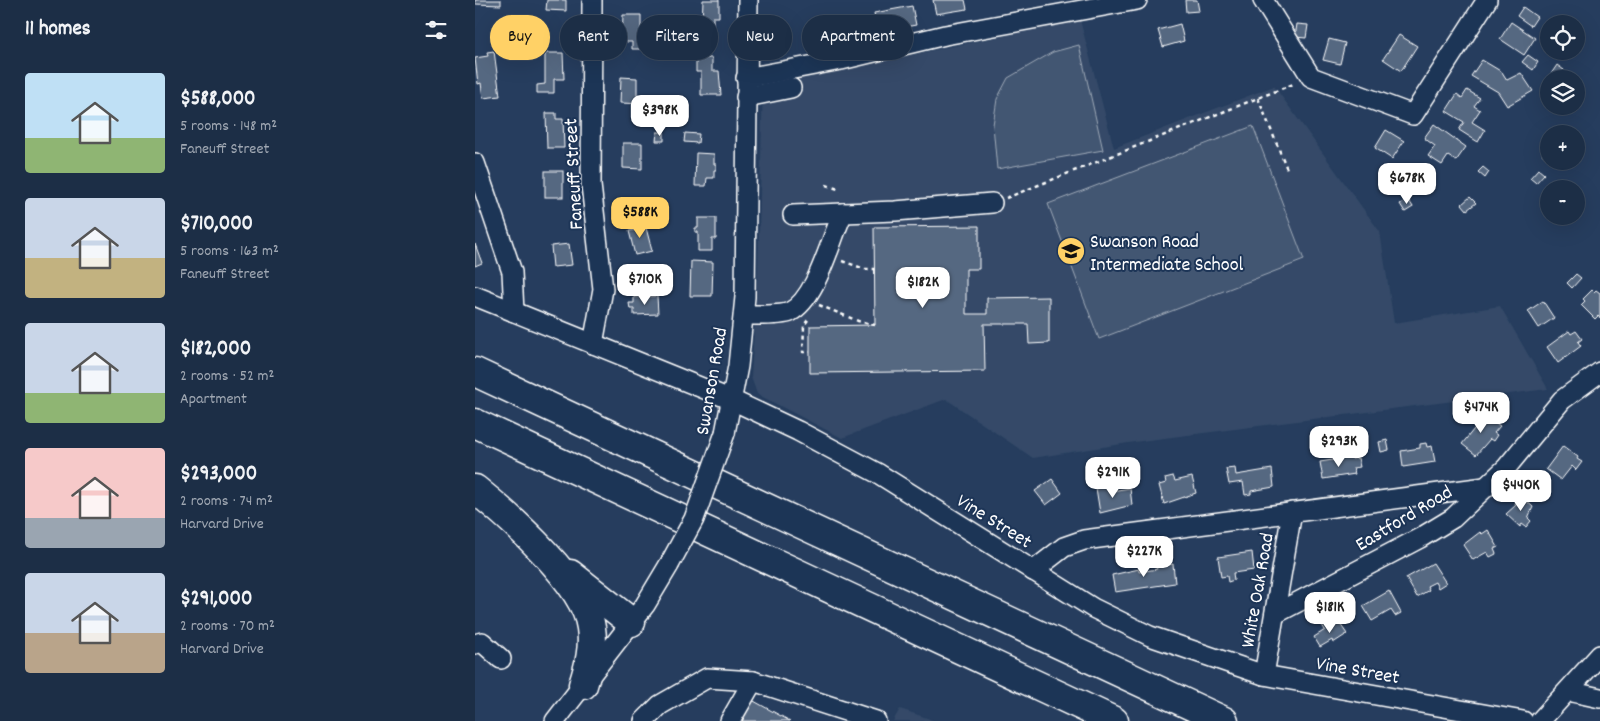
<!DOCTYPE html>
<html lang="en">
<head>
<meta charset="utf-8">
<style>
  :root { --surface:#1c2e46; --page:#293a51; --text:#f1f3f6; --muted:#a0a8b3; --line:#3a4a5f; --accent:#ffd166 }
  body { margin:0; font-family:Dekko,sans-serif; background:var(--page); color:var(--text); height:100vh; display:flex; flex-direction:column; font-size:19px; white-space:nowrap }
  * { box-sizing:border-box; margin:0 }
  p { font-size:16px; color:var(--muted) }
  .icon { flex:none; width:28px; height:28px; fill:none; stroke:currentColor; stroke-width:2; stroke-linecap:round; stroke-linejoin:round }
  .map { position:relative; flex:1; overflow:hidden }
  .sheet { display:flex; flex-direction:column; background:var(--surface); width:475px }
  .sheet>* { flex:none }
  .hud { position:absolute; left:15px; top:15px; width:475px; height:45px; display:flex; gap:10px }
  .buttons { position:absolute; left:1065px; top:15px; display:grid; gap:10px }
  .buttons a { display:grid; place-items:center; width:45px; height:45px; border-radius:50%; background:var(--surface); box-shadow:0 5px 20px #0002,0 0 0 1px var(--line); font-size:25px }
  .price { position:absolute; translate:-50% -42px; padding:0 11px; border-radius:10px; background:#fff; color:#222; font-size:16px; line-height:32px; filter:drop-shadow(0 1px 2px #0008) }
  .price::after { content:''; position:absolute; left:50%; top:30px; width:15px; height:11px; margin-left:-8px; background:inherit; clip-path:polygon(0 0,100% 0,50% 100%) }
  .price.current { background:var(--accent); color:#111 }
  ul { padding:0; list-style:none }
  li { display:flex; align-items:center; gap:15px; height:125px; padding:0 25px }
  li span { display:grid; place-items:center; flex:none; width:140px; height:100px; border-radius:5px; color:#555 }
  li>.icon { margin-inline-start:auto }
  span .icon { width:60px; height:60px; fill:#fffc; stroke-width:1 }
  li b { font-size:21px }
  h2 { display:flex; justify-content:space-between; align-items:center; height:60px; padding:0 25px; font-size:21px }
  .pill { padding:0 18px; border-radius:22px; background:var(--surface); box-shadow:0 5px 20px #0002,0 0 0 1px var(--line); font-size:18px; line-height:45px }
  .pill.current { background:var(--accent); color:#111 }
  main { display:flex; flex:1; min-height:0 }
  .map>svg:first-child { display:block }
  .built { fill:#344a68 }
  .green { fill:#425672; stroke:#a0aab8 }
  .building { fill:#556781; stroke:#fff }
  .lines { fill:none; stroke-linecap:round; stroke-linejoin:round }
  .minor-casing { stroke:#fff; stroke-width:22 }
  .highway-casing { stroke:#fff; stroke-width:31 }
  .path { stroke:#fff; stroke-width:2.5; stroke-dasharray:4 4; stroke-linecap:butt }
  .minor { stroke:#1d3557; stroke-width:19 }
  .highway { stroke:#1d3557; stroke-width:28 }
  .minor-bridge-casing { stroke:#fff; stroke-width:22; stroke-linecap:butt }
  .minor-bridge { stroke:#1d3557; stroke-width:19 }
  .labels { text-anchor:middle; stroke-width:4; stroke-linejoin:round; paint-order:stroke }
  .street-label { font-size:20px; fill:#fff; stroke:#1d3557 }
  .poi-label { font-size:20px; fill:#fff; stroke:#1d3557; text-anchor:start }
</style>
</head>
<body>
<main>
<section class="sheet">
<h2>11 homes<svg class="icon" aria-label="filters" viewBox="0 0 24 24"><path d="M4 7h16M4 17h16"/><circle cx="9" cy="7" r="2"/><circle cx="15" cy="17" r="2"/></svg></h2>
<ul>
<li><span style="background:linear-gradient(#bfe0f5 65%,#8fb573 0)"><svg class="icon" aria-label="home" viewBox="0 0 24 24"><path d="M3 11l9-7 9 7M6 9v11h12V9"/></svg></span><div><b>$588,000</b><p>5 rooms · 148 m²</p><p>Faneuff Street</p></div></li>
<li><span style="background:linear-gradient(#c9d6e8 60%,#c2b280 0)"><svg class="icon" aria-label="home" viewBox="0 0 24 24"><path d="M3 11l9-7 9 7M6 9v11h12V9"/></svg></span><div><b>$710,000</b><p>5 rooms · 163 m²</p><p>Faneuff Street</p></div></li>
<li><span style="background:linear-gradient(#c9d6e8 70%,#8fb573 0)"><svg class="icon" aria-label="home" viewBox="0 0 24 24"><path d="M3 11l9-7 9 7M6 9v11h12V9"/></svg></span><div><b>$182,000</b><p>2 rooms · 52 m²</p><p>Apartment</p></div></li>
<li><span style="background:linear-gradient(#f6c9c9 70%,#9aa5b1 0)"><svg class="icon" aria-label="home" viewBox="0 0 24 24"><path d="M3 11l9-7 9 7M6 9v11h12V9"/></svg></span><div><b>$293,000</b><p>2 rooms · 74 m²</p><p>Harvard Drive</p></div></li>
<li><span style="background:linear-gradient(#c9d6e8 60%,#b9a48a 0)"><svg class="icon" aria-label="home" viewBox="0 0 24 24"><path d="M3 11l9-7 9 7M6 9v11h12V9"/></svg></span><div><b>$291,000</b><p>2 rooms · 70 m²</p><p>Harvard Drive</p></div></li>
</ul>
</section>
<div class="map">
<svg width="1125" height="721" viewBox="0 0 1125 721">
  <rect width="100%" height="100%" fill="#263d5e"/>
  <filter id="ink" filterUnits="userSpaceOnUse"><feTurbulence type="fractalNoise" baseFrequency=".02" numOctaves="2"/><feDisplacementMap in="SourceGraphic" scale="10" xChannelSelector="R" yChannelSelector="G"/><feConvolveMatrix kernelMatrix="1 2 1 2 8 2 1 2 1" color-interpolation-filters="sRGB"/></filter>
  <g filter="url(#ink)">
    <!-- built -->
    <g class="built">
      <polygon points="605,20 639,148 799,86 905,232 919,323 1025,306 1073,389 666,441 558,458 471,399 367,438 282,394 276,377 283,269 288,85"/>
      <polygon points="425,709 452,718 459,721 418,721"/>
    </g>
    <!-- green -->
    <g class="green">
      <polygon points="604,45 628,150 522,169 518,125 522,99 533,78 578,52"/>
      <polygon points="778,126 829,260 624,339 573,204"/>
    </g>
    <!-- building -->
    <g class="building">
      <polygon points="0,0 26,0 26,5 0,4"/>
      <polygon points="72,0 91,0 91,11 71,10"/>
      <polygon points="228,0 244,0 244,17 238,17 238,44 222,44 222,24 227,24"/>
      <polygon points="458,0 490,0 492,9 461,14"/>
      <polygon points="710,0 722,0 724,11 711,12"/>
      <polygon points="437,6 441,25 403,32 399,13"/>
      <polygon points="1048,7 1062,17 1056,26 1042,16"/>
      <polygon points="148,15 166,15 166,49 157,49 157,42 147,42"/>
      <polygon points="379,20 381,37 356,41 353,24"/>
      <polygon points="1036,22 1060,38 1049,55 1025,39"/>
      <polygon points="705,24 709,41 688,47 683,30"/>
      <polygon points="822,24 833,25 831,38 820,37"/>
      <polygon points="924,35 942,46 926,71 908,59"/>
      <polygon points="854,39 870,43 865,64 848,60"/>
      <polygon points="19,51 25,96 8,98 6,83 3,84 0,58 13,56 12,52"/>
      <polygon points="70,53 88,53 89,79 79,79 79,93 62,93 62,85 70,84"/>
      <polygon points="1053,55 1063,62 1058,70 1047,62"/>
      <polygon points="221,58 237,58 237,71 244,71 246,95 226,95 226,72 221,72"/>
      <polygon points="1007,60 1027,72 1032,80 1046,73 1058,91 1032,106 1023,92 996,76"/>
      <polygon points="1082,65 1089,70 1083,79 1076,74"/>
      <polygon points="146,77 162,78 162,96 169,96 170,104 145,103"/>
      <polygon points="992,90 1005,98 999,106 1005,110 997,122 1010,130 1003,142 984,130 989,122 971,111 982,94 987,98"/>
      <polygon points="71,113 81,113 81,119 88,119 89,148 72,148"/>
      <polygon points="959,124 991,147 981,161 973,156 967,165 953,156 960,146 949,138"/>
      <polygon points="911,130 929,141 917,159 900,148"/>
      <polygon points="182,132 189,132 189,141 181,141"/>
      <polygon points="210,133 224,134 223,143 209,142"/>
      <polygon points="148,143 167,143 167,169 148,168"/>
      <polygon points="1074,145 1074,159 1067,154"/>
      <polygon points="221,153 239,154 239,164 241,164 241,170 239,170 239,178 232,178 231,186 220,186"/>
      <polygon points="1008,167 1014,172 1010,178 1003,172"/>
      <polygon points="1063,169 1069,174 1061,183 1055,178"/>
      <rect x="70" y="171" width="18" height="26"/>
      <polygon points="995,197 1001,203 992,210 987,204"/>
      <polygon points="933,199 938,207 930,212 925,204"/>
      <polygon points="223,218 241,218 241,239 237,239 237,251 223,251 223,232 220,232 220,228 223,228"/>
      <polygon points="169,220 177,251 160,255 154,231 161,230 159,222"/>
      <polygon points="504,226 504,269 491,269 491,314 512,314 512,298 574,297 574,343 554,344 553,324 509,324 510,371 335,373 335,326 400,325 399,227"/>
      <polygon points="0,244 7,263 0,266"/>
      <polygon points="94,244 97,265 78,267 76,246"/>
      <polygon points="216,261 238,262 237,296 215,296"/>
      <polygon points="1101,274 1106,278 1097,288 1092,283"/>
      <polygon points="1117,290 1119,292 1121,290 1125,293 1125,318 1123,316 1120,319 1106,305 1110,301 1108,299"/>
      <polygon points="182,296 183,314 159,315 159,309 155,309 154,303 159,303 159,297"/>
      <polygon points="1068,301 1079,318 1064,328 1053,311"/>
      <polygon points="1094,331 1096,334 1101,331 1107,339 1103,342 1106,346 1083,363 1072,347"/>
      <polygon points="1008,413 1025,426 1019,433 1022,435 1018,441 1015,439 1001,455 987,444 1003,424 1001,422"/>
      <polygon points="912,440 914,450 906,452 904,442"/>
      <polygon points="951,443 952,447 957,446 960,462 928,467 926,451 945,448 945,444"/>
      <polygon points="1088,446 1103,457 1102,459 1107,462 1101,470 1097,466 1086,480 1071,469"/>
      <polygon points="876,457 877,459 883,458 885,467 878,468 880,474 848,479 845,462"/>
      <polygon points="760,468 761,475 797,469 799,487 776,491 776,494 770,495 768,482 754,484 751,469"/>
      <polygon points="698,476 700,481 717,477 721,493 689,504 684,485 691,483 690,478"/>
      <polygon points="577,479 587,493 571,505 560,491"/>
      <polygon points="635,486 636,491 655,488 657,505 625,513 621,488"/>
      <polygon points="1046,496 1058,507 1053,518 1056,521 1051,527 1047,524 1045,527 1031,514 1041,505 1040,503"/>
      <polygon points="1013,530 1023,547 1019,549 1021,554 1015,557 1012,552 998,560 988,545 1005,532 1007,534"/>
      <polygon points="777,552 779,570 758,573 759,580 753,582 752,576 746,577 743,557"/>
      <polygon points="958,563 971,583 963,588 960,582 952,586 954,590 942,597 931,578"/>
      <polygon points="698,564 700,583 640,592 637,575 664,569 664,572 682,569 681,566"/>
      <polygon points="914,591 926,613 920,616 916,610 897,621 888,606"/>
      <polygon points="863,621 872,634 858,643 857,640 845,647 839,637 850,630 847,625 852,622 855,626"/>
      <polygon points="277,700 315,721 266,721"/>
    </g>
    <g class="lines">
      <defs>
        <g id="minor">
          <polyline points="117,0 116,185 128,289 118,344"/>
          <polyline points="788,0 836,77 938,115 1012,0"/>
          <polyline points="271,78 366,60 470,35 662,0"/>
          <polyline points="271,97 316,88"/>
          <polyline points="0,163 37,272 39,312"/>
          <polyline points="318,215 420,211 517,203"/>
          <polyline points="0,296 257,400 323,431 404,474 618,608 675,636 789,675 1048,721"/>
          <path d="M269 315C280 315 306 316 315 312 342 298 355 240 368 213"/>
          <polyline points="250,433 263,366 270,297 273,0"/>
          <polyline points="558,571 589,547 609,540 1010,487"/>
          <polyline points="800,614 945,538 978,518 1031,468 1087,400 1125,372"/>
          <polyline points="0,644 7,642 26,659"/>
          <polyline points="789,675 817,512"/>
          <polyline points="1093,691 1125,698"/>
          <polyline points="80,721 170,605 194,565"/>
          <polyline points="169,721 185,705 232,678 278,681 401,721"/>
          <polyline points="255,721 278,681"/>
          <polyline points="1065,721 1125,655"/>
        </g>
        <g id="highway">
          <polyline points="0,372 749,721"/>
          <polyline points="0,423 639,721"/>
          <path d="M0 489C35 517 111 584 116 628 119 648 114 666 108 685"/>
          <polyline points="95,574 156,622"/>
        </g>
      </defs>
      <!-- minor casing -->
      <use href="#minor" class="minor-casing"/>
      <!-- highway casing -->
      <use href="#highway" class="highway-casing"/>
      <!-- path -->
      <g class="path">
        <polyline points="783,98 812,169"/>
        <polyline points="351,185 366,190"/>
        <polyline points="531,198 821,83"/>
        <polyline points="367,261 390,269 400,269"/>
        <polyline points="344,305 383,321 400,325"/>
        <polyline points="333,320 329,325 328,352 335,352"/>
      </g>
      <!-- minor -->
      <use href="#minor" class="minor"/>
      <!-- highway -->
      <use href="#highway" class="highway"/>
      <defs>
        <polyline id="minor-bridge" points="194,565 219,519 250,433"/>
      </defs>
      <!-- minor-bridge casing -->
      <use href="#minor-bridge" class="minor-bridge-casing"/>
      <!-- minor-bridge -->
      <use href="#minor-bridge" class="minor-bridge"/>
    </g>
  </g>
  <!-- icons -->
  <defs>
    <symbol id="school-disc" viewBox="-11 -11 22 22"><circle r="9.5" fill="#ffd166" stroke="#1d3557"/><path d="M0-5L7-2L0 1L-7-2ZM-4 1L0 2.5L4 1V4Q0 6-4 4Z" fill="#111"/></symbol>
  </defs>
  <g fill-rule="evenodd">
    <use href="#school-disc" x="580" y="235" width="32" height="32"/>
  </g>
  <g class="labels">
    <!-- street labels -->
    <g class="street-label">
      <text transform="translate(97 174) rotate(-93)" y="7">Faneuff Street</text>
      <text transform="translate(235 381) rotate(-80)" y="7">Swanson Road</text>
      <text transform="translate(928 517) rotate(-31)" y="7">Eastford Road</text>
      <text transform="translate(520 520) rotate(32)" y="7">Vine Street</text>
      <text transform="translate(781 590) rotate(-80)" y="7">White Oak Road</text>
      <text transform="translate(883 669) rotate(10)" y="7">Vine Street</text>
    </g>
    <!-- poi labels -->
    <g class="poi-label">
      <text x="615" y="247">Swanson Road<tspan x="615" dy="23">Intermediate School</tspan></text>
    </g>
  </g>
</svg>
<div class="buttons">
<a><svg class="icon" aria-label="locate" viewBox="0 0 24 24"><circle cx="12" cy="12" r="6"/><path d="M12 2v4M12 18v4M2 12h4M18 12h4"/></svg></a>
<a><svg class="icon" aria-label="layers" viewBox="0 0 24 24"><path d="M12 4l9 5-9 5-9-5zM3 14l9 5 9-5"/></svg></a>
<a>+</a>
<a>−</a>
</div>
<b class="price" style="left:185px;top:137px">$398K</b>
<b class="price" style="left:932px;top:205px">$678K</b>
<b class="price current" style="left:165px;top:239px">$588K</b>
<b class="price" style="left:170px;top:306px">$710K</b>
<b class="price" style="left:448px;top:309px">$182K</b>
<b class="price" style="left:1006px;top:434px">$474K</b>
<b class="price" style="left:864px;top:468px">$293K</b>
<b class="price" style="left:638px;top:499px">$291K</b>
<b class="price" style="left:1046px;top:512px">$440K</b>
<b class="price" style="left:669px;top:578px">$227K</b>
<b class="price" style="left:855px;top:634px">$181K</b>
<div class="hud">
<a class="pill current">Buy</a>
<a class="pill">Rent</a>
<a class="pill">Filters</a>
<a class="pill">New</a>
<a class="pill">Apartment</a>
</div>
</div>
</main>
</body>
</html>
